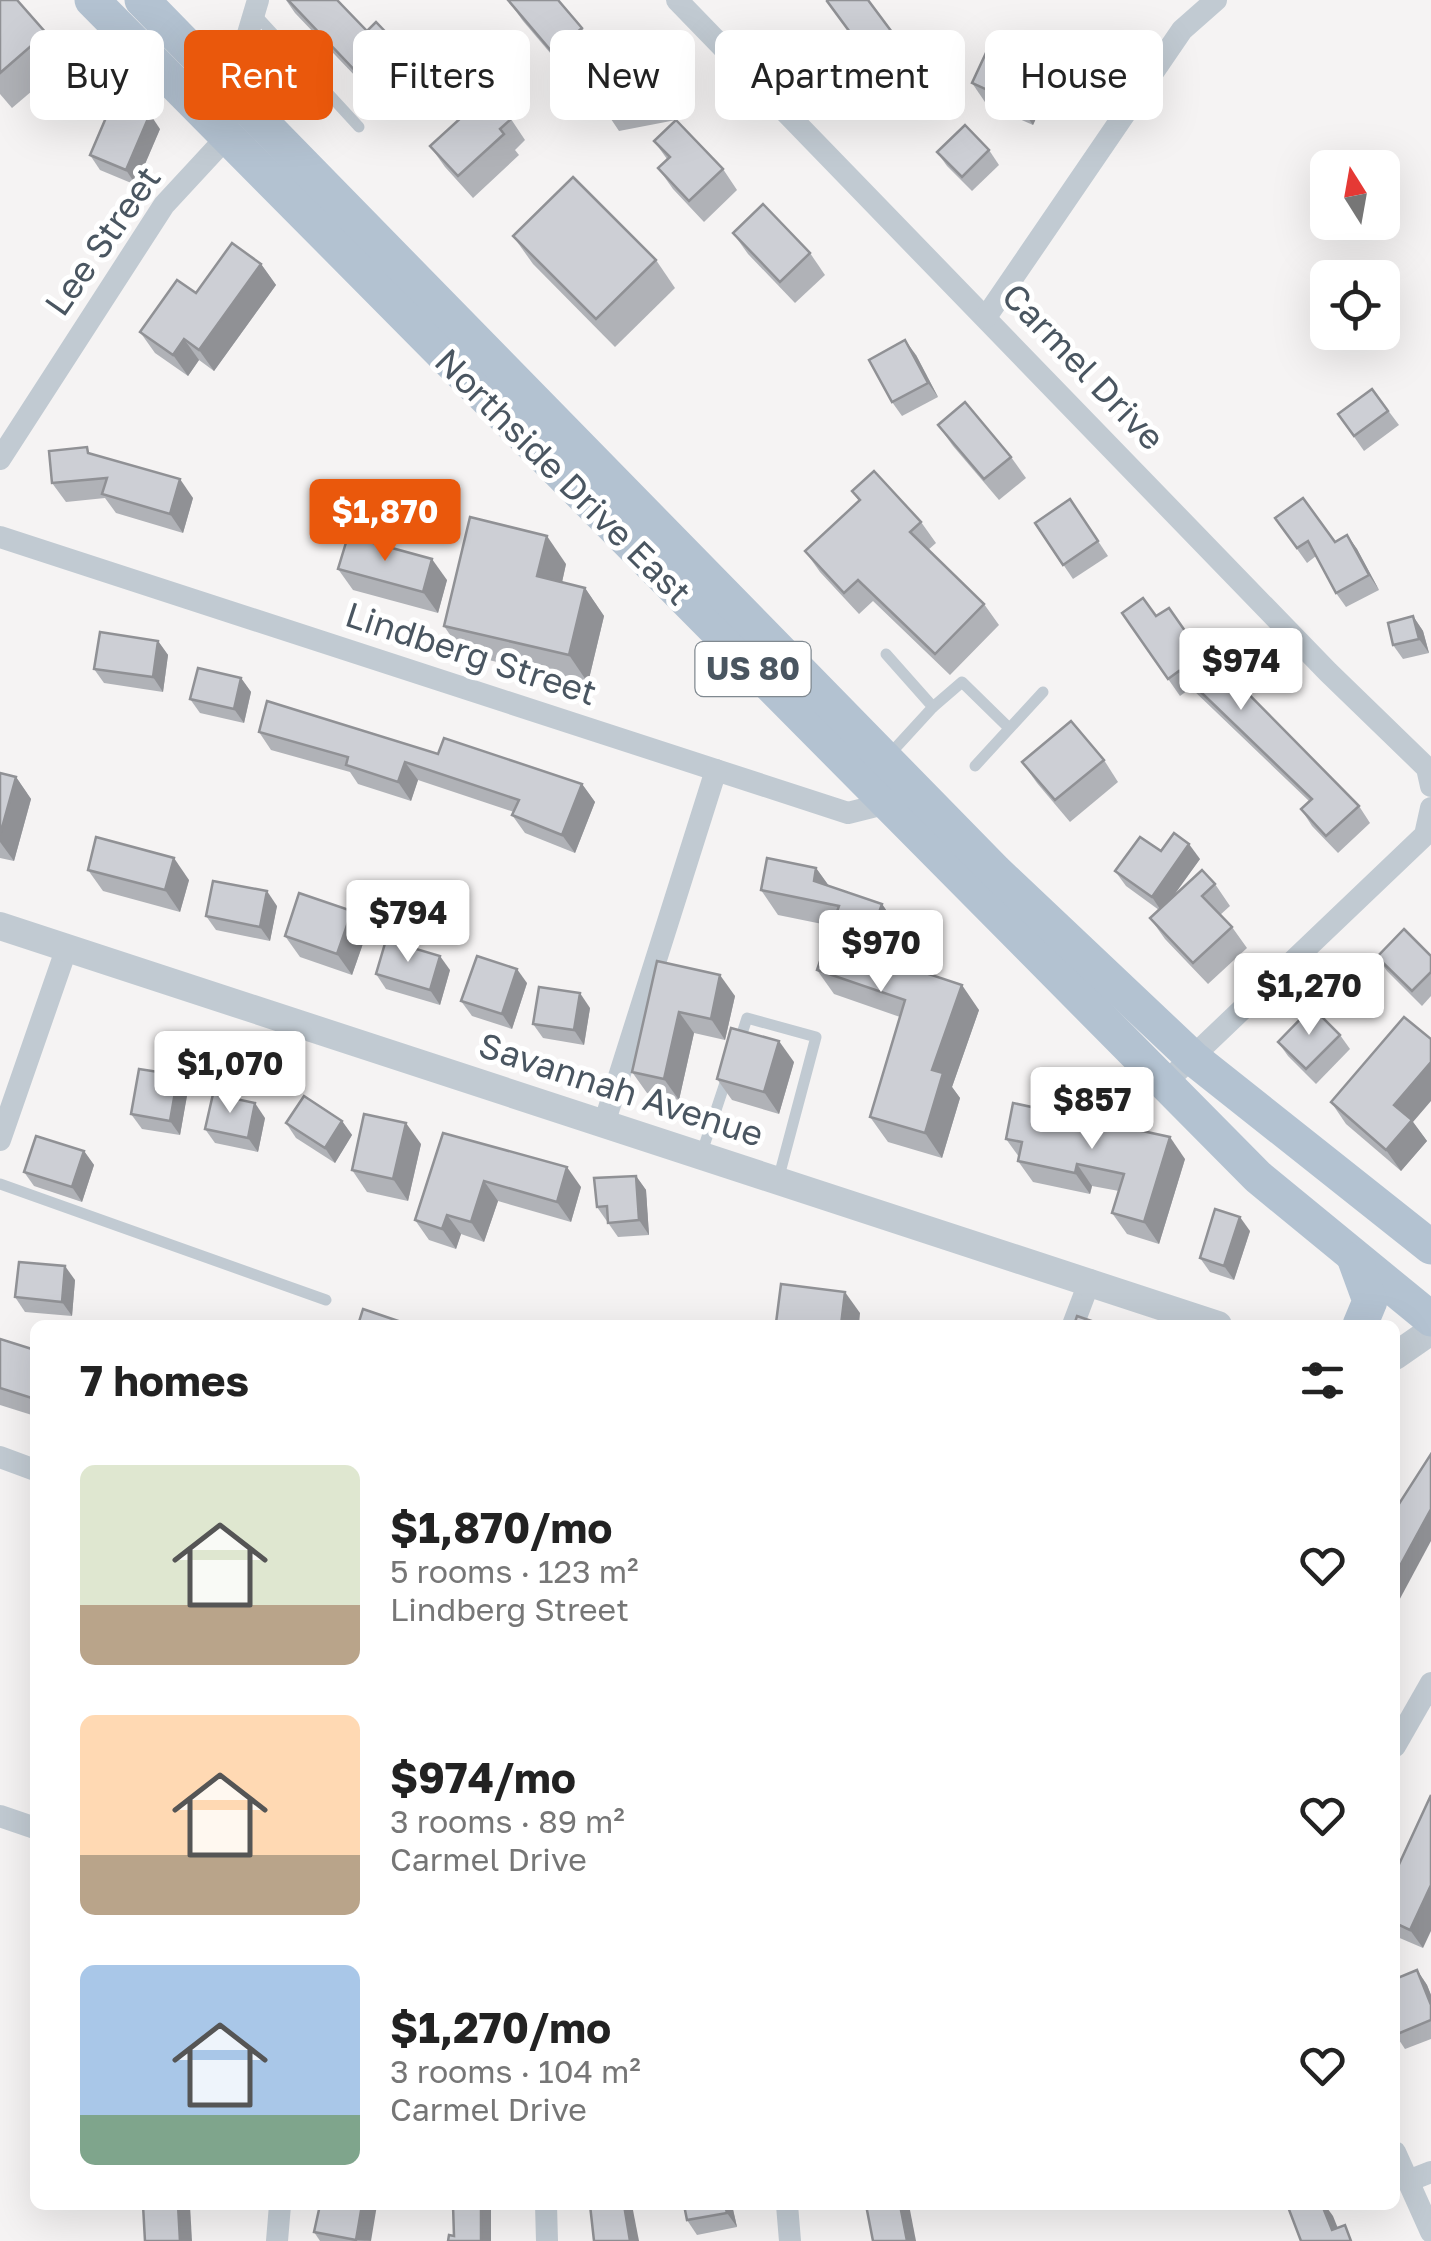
<!DOCTYPE html>
<html lang="en">
<head>
<meta charset="utf-8">
<style>
  :root { --surface:#fff; --page:#f2f2f2; --text:#222; --muted:#767676; --accent:#ea580c }
  body { margin:0; font-family:"Golos Text",sans-serif; background:var(--page); color:var(--text); height:100vh; display:flex; flex-direction:column; font-size:38px; white-space:nowrap }
  * { box-sizing:border-box; margin:0 }
  p { font-size:32px; color:var(--muted) }
  .icon { flex:none; width:55px; height:55px; fill:none; stroke:currentColor; stroke-width:2; stroke-linecap:round; stroke-linejoin:round }
  .map { position:relative; flex:1; overflow:hidden }
  .drawer { position:absolute; left:30px; top:1320px; width:1370px; height:890px; display:flex; flex-direction:column; background:var(--surface); border-radius:15px; box-shadow:0 10px 40px #0002 }
  .drawer>* { flex:none }
  .banner { position:absolute; left:30px; top:30px; width:1372px; height:90px; display:flex; gap:20px }
  .needle { width:65px; rotate:349deg }
  .controls { position:absolute; left:1310px; top:150px; display:grid; gap:20px }
  .controls a { display:grid; place-items:center; width:90px; height:90px; border-radius:15px; background:var(--surface); box-shadow:0 10px 40px #0002; font-size:50px }
  .price { position:absolute; translate:-50% -85px; padding:0 22px; border-radius:10px; background:#fff; color:#222; font-size:32px; line-height:65px; filter:drop-shadow(0 2px 5px #0008) }
  .price::after { content:''; position:absolute; left:50%; top:60px; width:30px; height:22px; margin-left:-15px; background:inherit; clip-path:polygon(0 0,100% 0,50% 100%) }
  .price.active { background:var(--accent); color:#fff }
  ul { padding:0; list-style:none }
  li { display:flex; align-items:center; gap:30px; height:250px; padding:0 50px }
  li span { display:grid; place-items:center; flex:none; width:280px; height:200px; border-radius:15px; color:#555 }
  li>.icon { margin-inline-start:auto }
  span .icon { width:120px; height:120px; fill:#fffc; stroke-width:1 }
  li b { font-size:42px }
  h2 { display:flex; justify-content:space-between; align-items:center; height:120px; padding:0 50px; font-size:42px }
  .chip { padding:0 35px; border-radius:15px; background:var(--surface); box-shadow:0 10px 40px #0002; font-size:35px; line-height:90px }
  .chip.active { background:var(--accent); color:#fff }
  .map>svg:first-child { display:block }
  .lines { fill:none; stroke-linecap:round; stroke-linejoin:round }
  .service { stroke:#c1cad2; stroke-width:11 }
  .minor { stroke:#c1cad2; stroke-width:22 }
  .tertiary { stroke:#c1cad2; stroke-width:28 }
  .primary { stroke:#b3c2d1; stroke-width:35 }
  .wall { fill:#b0b2b7 }
  .shaded-wall { fill:#909195 }
  .building { fill:#cdcfd5; stroke:#909195; stroke-width:2.5 }
  .labels { text-anchor:middle; stroke-width:10; stroke-linejoin:round; paint-order:stroke }
  .shield { fill:#fff; stroke:#808990; stroke-width:2.5 }
  .shield-label { font-size:32px; font-weight:bold; fill:#4a5661 }
  .street-label { font-size:35px; fill:#4a5661; stroke:#fff }
</style>
</head>
<body>
<div class="map">
<svg width="1431" height="2241" viewBox="0 0 1431 2241">
  <rect width="100%" height="100%" fill="#f5f3f3"/>
  <g class="lines">
    <!-- service -->
    <g class="service">
      <polyline points="254,13 359,127"/>
      <polyline points="886,654 933,707 889,755"/>
      <polyline points="933,707 962,682 1009,728"/>
      <polyline points="975,766 1043,692"/>
      <polyline points="739,1043 747,1018 816,1037 778,1180"/>
      <polyline points="701,1155 728,1074"/>
      <polyline points="0,1184 326,1300"/>
    </g>
    <!-- minor -->
    <g class="minor">
      <polyline points="677,0 1328,672 1427,768 1431,786"/>
      <polyline points="986,317 1182,30 1216,0"/>
      <polyline points="0,459 164,205 226,138 231,91 258,0"/>
      <polyline points="0,537 848,813 896,801"/>
      <polyline points="1164,1084 1425,835 1431,808"/>
      <polyline points="604,1124 716,770"/>
      <polyline points="0,1140 66,950"/>
      <polyline points="1073,1325 1090,1280"/>
      <polyline points="0,1457 35,1470"/>
      <polyline points="1395,1746 1431,1683"/>
      <polyline points="0,1816 35,1828"/>
      <polyline points="1395,2152 1431,2232"/>
      <polyline points="1408,2181 1431,2172"/>
      <polyline points="546,2205 547,2241"/>
      <polyline points="787,2205 790,2241"/>
      <polyline points="277,2241 280,2205"/>
    </g>
    <!-- tertiary -->
    <g class="tertiary">
      <polyline points="0,926 1218,1325"/>
      <polyline points="1395,1356 1431,1331"/>
    </g>
    <!-- primary -->
    <g class="primary">
      <polyline points="92,0 1258,1177 1431,1319"/>
      <polyline points="142,0 995,871 1194,1059 1431,1247"/>
      <polyline points="1355,1260 1370,1301 1360,1325"/>
    </g>
  </g>
  <!-- wall -->
  <g class="wall">
    <polygon points="0,0 46,33 66,62 12,108 0,94"/>
    <polygon points="286,0 337,0 367,31 399,46 414,68 379,101 295,13"/>
    <polygon points="508,0 582,28 597,50 568,74 523,21"/>
    <polygon points="842,22 909,55 924,76 904,67 887,83"/>
    <polygon points="1038,60 1053,81 1033,125 987,105 972,83"/>
    <polygon points="630,70 638,81 670,92 676,120 619,131 609,116"/>
    <polygon points="511,119 525,140 515,150 519,155 473,198 445,167 430,146"/>
    <polygon points="160,129 136,185 100,170 90,155"/>
    <polygon points="654,141 723,169 737,190 704,222 673,189 658,168 667,159"/>
    <polygon points="989,150 999,165 972,191 947,166 937,152"/>
    <polygon points="733,233 810,253 825,275 795,303 748,254"/>
    <polygon points="513,236 656,260 675,288 615,347 533,264"/>
    <polygon points="261,264 276,285 214,371 199,360 188,376 155,353 140,332 196,293"/>
    <polygon points="916,355 938,397 902,416 892,402"/>
    <polygon points="1372,389 1399,425 1364,451 1338,414"/>
    <polygon points="938,425 1011,457 1026,478 999,500 953,446"/>
    <polygon points="93,455 193,498 183,533 116,513 105,498 66,502 52,483"/>
    <polygon points="852,491 921,522 936,543 928,550 984,604 999,625 950,675 873,601 859,614 820,572 805,551 859,501"/>
    <polygon points="1070,499 1108,556 1073,579 1035,523"/>
    <polygon points="1275,518 1335,542 1347,535 1357,549 1379,590 1346,607 1336,593 1316,556 1307,563"/>
    <polygon points="566,564 562,582 585,588 604,616 588,683 463,654 444,626"/>
    <polygon points="338,569 447,580 438,613 353,590"/>
    <polygon points="1122,613 1156,616 1359,806 1370,823 1338,853 1312,826 1301,809 1309,801 1191,688 1180,696"/>
    <polygon points="1413,616 1423,631 1429,653 1403,659 1393,645"/>
    <polygon points="158,641 168,655 163,692 104,683 94,669"/>
    <polygon points="241,678 251,692 244,723 200,713 190,699"/>
    <polygon points="259,732 438,754 582,784 595,802 575,853 525,833 512,815 514,812 418,780 411,801 358,784 350,772 271,750"/>
    <polygon points="1104,760 1118,782 1070,822 1037,783 1022,762"/>
    <polygon points="0,773 16,777 31,799 14,861 0,858"/>
    <polygon points="1161,851 1200,859 1171,898 1215,884 1230,906 1220,915 1232,927 1247,948 1208,984 1165,939 1150,918 1159,910 1126,886 1115,871"/>
    <polygon points="816,868 829,886 882,904 899,929 888,961 979,1010 952,1087 960,1098 942,1158 888,1142 870,1117 900,1017 834,994 817,970 832,926 778,915 761,890"/>
    <polygon points="88,870 189,880 180,912 103,891"/>
    <polygon points="277,906 270,941 216,930 206,916"/>
    <polygon points="367,932 352,975 300,957 285,936"/>
    <polygon points="1431,956 1431,996 1422,1006 1387,971 1377,957"/>
    <polygon points="657,961 735,996 725,1040 694,1033 679,1100 647,1093 632,1072"/>
    <polygon points="450,970 440,1005 386,989 376,974"/>
    <polygon points="527,983 512,1029 472,1016 461,1001"/>
    <polygon points="590,1008 584,1045 543,1038 533,1024"/>
    <polygon points="1340,1035 1350,1049 1316,1084 1288,1056 1278,1042"/>
    <polygon points="794,1062 779,1114 732,1100 717,1079"/>
    <polygon points="188,1090 180,1135 142,1129 131,1114"/>
    <polygon points="1331,1102 1413,1122 1427,1141 1401,1171 1346,1124"/>
    <polygon points="265,1118 258,1152 215,1143 205,1129"/>
    <polygon points="342,1121 352,1135 335,1163 296,1138 286,1123"/>
    <polygon points="443,1133 581,1187 571,1222 498,1201 484,1242 461,1234 456,1249 429,1240 415,1220"/>
    <polygon points="1006,1139 1185,1159 1159,1244 1127,1234 1112,1213 1119,1191 1092,1186 1090,1194 1033,1182 1018,1161 1019,1157"/>
    <polygon points="421,1144 408,1201 367,1192 352,1170"/>
    <polygon points="84,1151 94,1165 82,1202 34,1186 24,1172"/>
    <polygon points="636,1176 646,1190 649,1235 618,1237 597,1207"/>
    <polygon points="1250,1231 1234,1280 1210,1272 1200,1258"/>
    <polygon points="75,1280 72,1316 25,1312 15,1297"/>
    <polygon points="0,1339 35,1350 35,1416 0,1405"/>
    <polygon points="1395,1873 1423,1948 1395,1936"/>
    <polygon points="1417,1970 1427,1985 1431,1995 1431,2039 1405,2049 1395,2034"/>
    <polygon points="684,2205 732,2205 737,2227 697,2235 687,2220"/>
    <polygon points="314,2232 371,2241 320,2241"/>
  </g>
  <!-- shaded-wall -->
  <g class="shaded-wall">
    <polygon points="1038,60 1053,81 1033,125 1018,104"/>
    <polygon points="660,77 670,92 676,120 665,105"/>
    <polygon points="150,114 160,129 136,185 126,170"/>
    <polygon points="261,264 276,285 214,371 199,350"/>
    <polygon points="184,339 199,360 188,376 173,355"/>
    <polygon points="905,340 916,355 938,397 928,383"/>
    <polygon points="180,479 193,498 183,533 170,514"/>
    <polygon points="1347,535 1357,549 1379,590 1369,575"/>
    <polygon points="547,536 566,564 557,605 537,576"/>
    <polygon points="432,559 447,580 438,613 423,592"/>
    <polygon points="585,588 604,616 588,683 569,655"/>
    <polygon points="1413,616 1423,631 1429,653 1419,639"/>
    <polygon points="158,641 168,655 163,692 153,677"/>
    <polygon points="241,678 251,692 244,723 234,709"/>
    <polygon points="405,762 418,780 411,801 398,782"/>
    <polygon points="16,777 31,799 14,861 0,842 0,835"/>
    <polygon points="582,784 595,802 575,853 562,835"/>
    <polygon points="1189,844 1200,859 1162,912 1152,897"/>
    <polygon points="174,858 189,880 180,912 165,890"/>
    <polygon points="816,868 834,893 831,906 814,881"/>
    <polygon points="267,891 277,906 270,941 260,927"/>
    <polygon points="882,904 899,929 883,977 865,953"/>
    <polygon points="352,911 367,932 352,975 337,954"/>
    <polygon points="440,956 450,970 440,1005 430,990"/>
    <polygon points="517,969 527,983 512,1029 502,1014"/>
    <polygon points="720,975 735,996 725,1040 711,1019"/>
    <polygon points="962,985 979,1010 952,1087 960,1098 942,1158 925,1133 932,1070"/>
    <polygon points="580,993 590,1008 584,1045 574,1030"/>
    <polygon points="679,1012 694,1033 679,1100 664,1079"/>
    <polygon points="779,1041 794,1062 779,1114 764,1092"/>
    <polygon points="1431,1062 1431,1101 1413,1122 1427,1141 1401,1171 1386,1150 1394,1105"/>
    <polygon points="178,1075 188,1090 180,1135 170,1121"/>
    <polygon points="255,1103 265,1118 258,1152 248,1138"/>
    <polygon points="342,1121 352,1135 335,1163 325,1148"/>
    <polygon points="406,1123 421,1144 408,1201 393,1179"/>
    <polygon points="1170,1137 1185,1159 1159,1244 1144,1222"/>
    <polygon points="84,1151 94,1165 82,1202 72,1187"/>
    <polygon points="1077,1164 1092,1186 1090,1194 1075,1173"/>
    <polygon points="567,1167 581,1187 571,1222 557,1202"/>
    <polygon points="636,1176 646,1190 649,1235 639,1220"/>
    <polygon points="484,1181 498,1201 484,1242 471,1222"/>
    <polygon points="447,1215 461,1234 456,1249 442,1229"/>
    <polygon points="1240,1217 1250,1231 1234,1280 1224,1266"/>
    <polygon points="65,1266 75,1280 72,1316 62,1302"/>
    <polygon points="845,1292 860,1313 859,1325 841,1325"/>
    <polygon points="1431,1509 1431,1541 1395,1608 1395,1575"/>
    <polygon points="1431,1885 1431,1931 1423,1948 1410,1930"/>
    <polygon points="1417,1970 1427,1985 1431,1995 1431,2005"/>
    <polygon points="178,2205 190,2205 192,2241 180,2241"/>
    <polygon points="362,2205 377,2205 371,2241 356,2240"/>
    <rect x="481" y="2205" width="10" height="36"/>
    <polygon points="624,2205 632,2205 639,2241 630,2241"/>
    <polygon points="725,2205 732,2205 737,2227 727,2213"/>
    <polygon points="900,2205 909,2205 916,2241 907,2241"/>
    <polygon points="1322,2205 1325,2205 1333,2216 1343,2241 1332,2230"/>
  </g>
  <!-- building -->
  <g class="building">
    <polygon points="0,0 17,0 46,33 0,73"/>
    <polygon points="288,0 337,0 367,31 376,22 399,46 364,80"/>
    <polygon points="508,0 558,0 582,28 553,53"/>
    <polygon points="828,0 868,0 909,55 889,46 872,62 827,1"/>
    <polygon points="992,40 1038,60 1018,104 972,83"/>
    <polygon points="630,70 633,82 660,77 665,105 609,116 601,76"/>
    <polygon points="487,94 511,119 500,129 504,134 458,176 430,146"/>
    <polygon points="114,99 150,114 126,170 90,155"/>
    <polygon points="676,120 723,169 689,201 658,168 670,157 654,141"/>
    <polygon points="965,125 989,150 962,177 937,152"/>
    <polygon points="573,177 656,260 596,319 513,236"/>
    <polygon points="763,204 810,253 780,282 733,233"/>
    <polygon points="232,243 261,264 199,350 184,339 173,355 140,332 177,280 196,293"/>
    <polygon points="905,340 928,383 892,402 869,360"/>
    <polygon points="1372,389 1388,411 1354,436 1338,414"/>
    <polygon points="965,402 1011,457 984,479 938,425"/>
    <polygon points="87,447 88,453 180,479 170,514 102,494 107,478 52,483 49,451"/>
    <polygon points="874,471 921,522 910,532 984,604 935,654 858,580 844,593 805,551 860,500 852,491"/>
    <polygon points="1303,498 1335,542 1347,535 1369,575 1336,593 1308,541 1297,548 1275,518"/>
    <polygon points="1070,499 1098,541 1063,565 1035,523"/>
    <polygon points="470,517 547,536 537,576 585,588 569,655 444,626"/>
    <polygon points="348,536 432,559 423,592 338,569"/>
    <polygon points="1143,598 1156,616 1169,608 1213,671 1219,664 1359,806 1326,836 1301,809 1312,799 1179,671 1168,679 1122,613"/>
    <polygon points="1413,616 1419,639 1393,645 1388,623"/>
    <polygon points="100,632 158,641 153,677 94,669"/>
    <polygon points="198,668 241,678 234,709 190,699"/>
    <polygon points="267,701 438,754 444,738 582,784 562,835 512,815 519,800 405,762 398,782 346,765 348,757 259,732"/>
    <polygon points="1071,721 1104,760 1055,800 1022,762"/>
    <polygon points="0,773 16,777 0,835"/>
    <polygon points="1174,833 1189,844 1152,897 1115,871 1140,837 1161,851"/>
    <polygon points="96,837 174,858 165,890 88,870"/>
    <polygon points="767,858 816,868 814,881 882,904 865,953 962,985 932,1070 943,1073 925,1133 870,1117 905,1000 817,970 839,906 761,890"/>
    <polygon points="1202,870 1215,884 1202,896 1232,927 1193,963 1150,918"/>
    <polygon points="213,881 267,891 260,927 206,916"/>
    <polygon points="299,893 352,911 337,954 285,936"/>
    <polygon points="1404,929 1431,956 1431,972 1412,991 1377,957"/>
    <polygon points="386,940 440,956 430,990 376,974"/>
    <polygon points="477,956 517,969 502,1014 461,1001"/>
    <polygon points="657,961 720,975 711,1019 679,1012 664,1079 632,1072"/>
    <polygon points="539,987 580,993 574,1030 533,1024"/>
    <polygon points="1312,1007 1340,1035 1306,1069 1278,1042"/>
    <polygon points="1404,1017 1431,1039 1431,1062 1394,1105 1412,1120 1386,1150 1331,1102"/>
    <polygon points="731,1028 779,1041 764,1092 717,1079"/>
    <polygon points="139,1069 178,1075 170,1121 131,1114"/>
    <polygon points="213,1094 255,1103 248,1138 205,1129"/>
    <polygon points="304,1096 342,1121 325,1148 286,1123"/>
    <polygon points="1013,1103 1170,1137 1144,1222 1112,1213 1124,1174 1077,1164 1075,1173 1018,1161 1022,1142 1006,1139"/>
    <polygon points="364,1114 406,1123 393,1179 352,1170"/>
    <polygon points="443,1133 567,1167 557,1202 484,1181 471,1222 447,1215 442,1229 415,1220"/>
    <polygon points="36,1136 84,1151 72,1187 24,1172"/>
    <polygon points="636,1176 639,1220 608,1223 607,1206 597,1207 594,1178"/>
    <polygon points="1215,1209 1240,1217 1224,1266 1200,1258"/>
    <polygon points="19,1262 65,1266 62,1302 15,1297"/>
    <polygon points="781,1284 845,1292 841,1325 793,1325 776,1323"/>
    <polygon points="363,1309 410,1325 358,1325"/>
    <polygon points="1077,1316 1103,1325 1074,1325"/>
    <polygon points="0,1339 35,1350 35,1399 0,1388"/>
    <polygon points="1431,1454 1431,1509 1395,1575 1395,1510"/>
    <polygon points="1431,1795 1431,1885 1410,1930 1395,1923 1395,1873"/>
    <polygon points="1417,1970 1431,2005 1431,2020 1395,2035 1395,1979"/>
    <polygon points="143,2205 178,2205 180,2241 145,2241"/>
    <polygon points="320,2205 362,2205 356,2240 314,2232"/>
    <polygon points="453,2205 481,2205 481,2241 448,2241 449,2235 454,2236"/>
    <polygon points="590,2205 624,2205 630,2241 594,2241"/>
    <polygon points="684,2205 725,2205 727,2213 687,2220"/>
    <polygon points="866,2205 900,2205 907,2241 873,2241"/>
    <polygon points="1293,2205 1322,2205 1332,2230 1345,2225 1351,2241 1301,2241 1288,2207"/>
  </g>
  <g class="labels">
    <!-- shield labels -->
    <rect class="shield" x="695.5" y="642" width="115" height="54" rx="8"/>
    <g class="shield-label">
      <text x="753" y="680">US 80</text>
    </g>
    <!-- street labels -->
    <g class="street-label">
      <text transform="translate(103 241) rotate(-55)" y="12">Lee Street</text>
      <text transform="translate(1083 367) rotate(46)" y="12">Carmel Drive</text>
      <text transform="translate(563 477) rotate(45)" y="12">Northside Drive East</text>
      <text transform="translate(471 654) rotate(18)" y="12">Lindberg Street</text>
      <text transform="translate(621 1090) rotate(18)" y="12">Savannah Avenue</text>
    </g>
  </g>
</svg>
<div class="controls">
<a><svg class="needle" viewBox="-14 -14 28 28"><path d="M0-13l5 13h-10z" fill="#e53935"/><path d="M0 13l5-13h-10z" fill="#767676"/></svg></a>
<a><svg class="icon" aria-label="locate" viewBox="0 0 24 24"><circle cx="12" cy="12" r="6"/><path d="M12 2v4M12 18v4M2 12h4M18 12h4"/></svg></a>
</div>
<b class="price active" style="left:385px;top:564px">$1,870</b>
<b class="price" style="left:1241px;top:713px">$974</b>
<b class="price" style="left:408px;top:965px">$794</b>
<b class="price" style="left:881px;top:995px">$970</b>
<b class="price" style="left:1309px;top:1038px">$1,270</b>
<b class="price" style="left:230px;top:1116px">$1,070</b>
<b class="price" style="left:1092px;top:1152px">$857</b>
<div class="banner">
<a class="chip">Buy</a>
<a class="chip active">Rent</a>
<a class="chip">Filters</a>
<a class="chip">New</a>
<a class="chip">Apartment</a>
<a class="chip">House</a>
</div>
<section class="drawer">
<h2>7 homes<svg class="icon" aria-label="filters" viewBox="0 0 24 24"><path d="M4 7h16M4 17h16"/><circle cx="9" cy="7" r="2"/><circle cx="15" cy="17" r="2"/></svg></h2>
<ul>
<li><span style="background:linear-gradient(#dfe7d0 70%,#b9a48a 0)"><svg class="icon" aria-label="home" viewBox="0 0 24 24"><path d="M3 11l9-7 9 7M6 9v11h12V9"/></svg></span><div><b>$1,870/mo</b><p>5 rooms · 123 m²</p><p>Lindberg Street</p></div><svg class="icon" aria-label="heart" viewBox="0 0 24 24"><path d="M12 20l-8-8c-3-5 5-10 8-4 3-6 11-1 8 4z"/></svg></li>
<li><span style="background:linear-gradient(#ffd9b3 70%,#b9a48a 0)"><svg class="icon" aria-label="home" viewBox="0 0 24 24"><path d="M3 11l9-7 9 7M6 9v11h12V9"/></svg></span><div><b>$974/mo</b><p>3 rooms · 89 m²</p><p>Carmel Drive</p></div><svg class="icon" aria-label="heart" viewBox="0 0 24 24"><path d="M12 20l-8-8c-3-5 5-10 8-4 3-6 11-1 8 4z"/></svg></li>
<li><span style="background:linear-gradient(#a9c7e8 75%,#7fa58c 0)"><svg class="icon" aria-label="home" viewBox="0 0 24 24"><path d="M3 11l9-7 9 7M6 9v11h12V9"/></svg></span><div><b>$1,270/mo</b><p>3 rooms · 104 m²</p><p>Carmel Drive</p></div><svg class="icon" aria-label="heart" viewBox="0 0 24 24"><path d="M12 20l-8-8c-3-5 5-10 8-4 3-6 11-1 8 4z"/></svg></li>
</ul>
</section>
</div>
</body>
</html>
